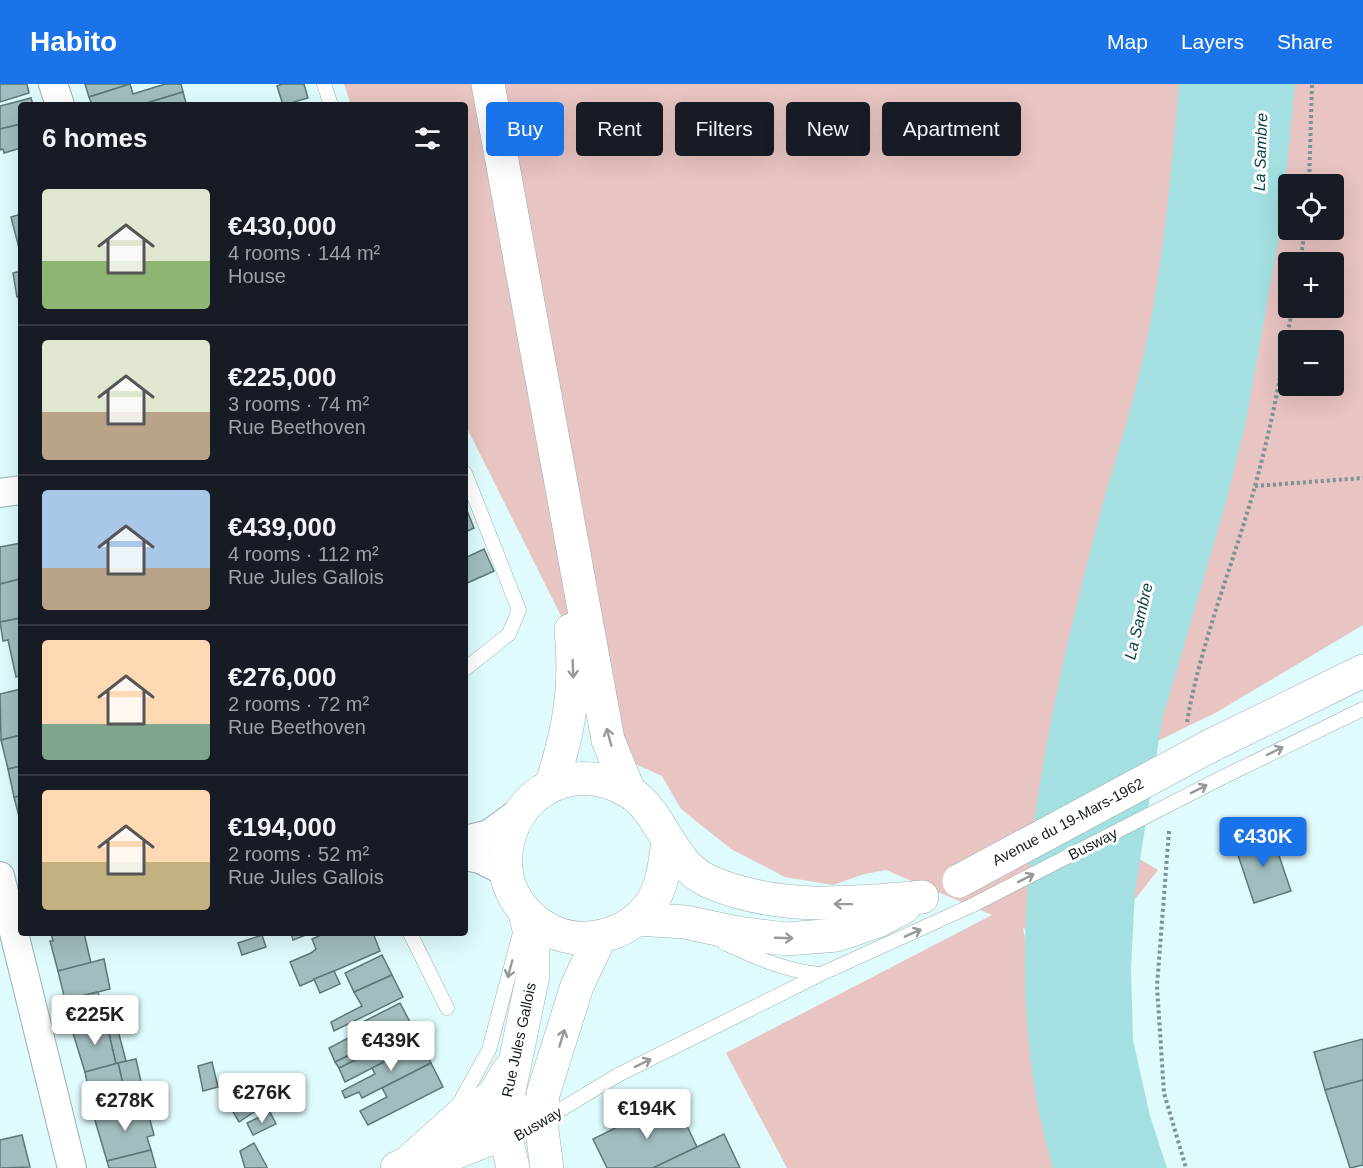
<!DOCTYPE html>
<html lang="en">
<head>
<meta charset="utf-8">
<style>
  :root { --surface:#171b24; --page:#20242c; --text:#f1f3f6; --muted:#9ea1a6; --line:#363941; --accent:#1a73e8 }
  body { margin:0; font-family:Helvetica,sans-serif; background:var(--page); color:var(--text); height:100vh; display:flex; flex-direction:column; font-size:22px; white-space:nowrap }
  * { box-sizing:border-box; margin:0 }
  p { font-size:20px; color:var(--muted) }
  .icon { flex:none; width:33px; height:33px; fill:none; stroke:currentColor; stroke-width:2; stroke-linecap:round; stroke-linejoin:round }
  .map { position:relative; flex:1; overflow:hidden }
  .panel { position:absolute; left:18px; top:18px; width:450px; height:834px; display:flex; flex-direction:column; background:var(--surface); border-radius:6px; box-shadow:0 6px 24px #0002 }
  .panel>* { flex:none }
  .top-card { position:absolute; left:486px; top:18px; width:570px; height:54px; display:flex; gap:12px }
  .fabs { position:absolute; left:1278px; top:90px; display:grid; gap:12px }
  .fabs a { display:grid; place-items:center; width:66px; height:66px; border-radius:6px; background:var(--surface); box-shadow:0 6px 24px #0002; font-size:30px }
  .price { position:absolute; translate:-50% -51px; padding:0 14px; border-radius:6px; background:#fff; color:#222; font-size:20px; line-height:39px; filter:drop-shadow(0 2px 3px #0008) }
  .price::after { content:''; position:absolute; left:50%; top:36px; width:18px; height:14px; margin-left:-9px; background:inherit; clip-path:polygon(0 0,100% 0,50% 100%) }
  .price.active { background:var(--accent); color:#fff }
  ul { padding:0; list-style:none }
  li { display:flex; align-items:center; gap:18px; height:150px; padding:0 24px }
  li+li { border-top:2px solid var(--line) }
  li span { display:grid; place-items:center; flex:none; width:168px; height:120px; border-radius:6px; color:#555 }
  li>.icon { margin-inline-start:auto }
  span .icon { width:72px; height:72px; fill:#fffc; stroke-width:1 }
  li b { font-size:26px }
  h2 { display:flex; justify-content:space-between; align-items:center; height:72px; padding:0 24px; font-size:26px }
  .chip { padding:0 21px; border-radius:6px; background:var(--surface); box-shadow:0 6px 24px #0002; font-size:21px; line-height:54px }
  .chip.active { background:var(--accent); color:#fff }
  header { display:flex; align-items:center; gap:36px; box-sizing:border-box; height:84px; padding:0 30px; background:var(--accent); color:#fff }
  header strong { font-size:28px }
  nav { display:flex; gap:33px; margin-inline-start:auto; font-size:21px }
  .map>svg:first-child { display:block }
  .green { fill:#e8c4c2; fill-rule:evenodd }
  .water { fill:#a4e0e2 }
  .building { fill:#a2bdbd; stroke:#5e7878; stroke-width:1.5 }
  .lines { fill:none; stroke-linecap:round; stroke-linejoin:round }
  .lane-casing { stroke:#97b1b2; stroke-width:15 }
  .street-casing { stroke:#97b1b2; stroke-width:30 }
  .secondary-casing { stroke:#97b1b2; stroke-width:34 }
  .path { stroke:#7f9293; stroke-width:4; stroke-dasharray:3 3; stroke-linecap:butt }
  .lane { stroke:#fff; stroke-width:14 }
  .street { stroke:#fff; stroke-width:28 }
  .secondary { stroke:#fff; stroke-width:33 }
  .lane-bridge-casing { stroke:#97b1b2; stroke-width:15; stroke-linecap:butt }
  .secondary-bridge-casing { stroke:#97b1b2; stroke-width:34; stroke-linecap:butt }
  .lane-bridge { stroke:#fff; stroke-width:14 }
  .secondary-bridge { stroke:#fff; stroke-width:33 }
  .oneway { stroke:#969a9b }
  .labels { text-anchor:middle; stroke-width:6; stroke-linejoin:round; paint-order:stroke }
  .street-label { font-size:15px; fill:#151f20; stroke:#fff }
  .water-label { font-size:16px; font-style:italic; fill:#0b4345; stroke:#fff }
</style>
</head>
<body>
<header>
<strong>Habito</strong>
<nav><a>Map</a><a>Layers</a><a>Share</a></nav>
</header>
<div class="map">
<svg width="1363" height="1084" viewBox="0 0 1363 1084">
  <rect width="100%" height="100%" fill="#dffbfc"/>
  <!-- green -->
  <path class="green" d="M344 0H1363V541L1217 628 1039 715 1158 786 1090 872 1023 844 1071 1084H787L726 969 992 831 886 786 864 790 833 801 785 793 731 765 681 725 662 692 635 680 465 340V21H351ZM1288 100H1334V146H1288ZM1288 178H1334V224H1288ZM1288 256H1334V302H1288Z"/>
  <!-- water -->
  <path class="water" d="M1179 0H1295L1281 143 1245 342 1225 422 1162 636 1135 808 1131 884 1133 956 1150 1032 1167 1084H1053C991 876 1043 650 1096 445 1111 388 1130 332 1143 274 1163 184 1171 92 1179 0Z"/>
  <!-- building -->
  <g class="building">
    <polygon points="0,0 27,0 29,9 0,18"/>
    <polygon points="85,0 130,0 89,13"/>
    <polygon points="130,0 133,10 165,0 181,0 183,8 140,21 92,21 89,13"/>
    <polygon points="282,0 304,0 308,14 283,21 277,2"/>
    <polygon points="183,8 186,19 179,21 140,21"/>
    <polygon points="31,14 33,21 21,21 21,40 0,45 0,22"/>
    <polygon points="21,40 21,64 4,69 3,65 0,66 0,45"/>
    <polygon points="21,130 21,172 11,133"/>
    <polygon points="21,187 21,212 17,213 13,189"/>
    <polygon points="468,429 474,444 465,448 465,431"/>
    <polygon points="21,459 21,495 0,500 0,463"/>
    <polygon points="484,465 494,487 465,500 465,474"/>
    <polygon points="20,495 21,534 0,538 0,500"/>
    <polygon points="21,534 21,591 16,593 8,556 3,557 0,538"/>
    <polygon points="21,605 21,651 1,656 0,610"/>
    <polygon points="21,651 21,682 8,685 1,656"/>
    <polygon points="21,682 21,712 14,713 8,685"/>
    <polygon points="21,712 21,740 14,713"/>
    <polygon points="1271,748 1291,807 1254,819 1235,762"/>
    <polygon points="51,849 84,849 91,879 58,887 50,857 53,857"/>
    <polygon points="291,849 311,849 293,856"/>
    <polygon points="326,849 373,849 380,867 300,902 290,878 311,869 316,865 312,855"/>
    <polygon points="262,851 266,863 242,871 238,859"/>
    <polygon points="382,871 392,891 354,908 345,889"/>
    <polygon points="104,875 110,905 65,916 58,887"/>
    <polygon points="334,887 340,900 320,909 314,895"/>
    <polygon points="392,891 403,913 334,947 331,938 362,922 354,908"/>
    <polygon points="98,908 106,937 72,946 65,916"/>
    <polygon points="400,919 411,940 335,978 329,964 356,950 353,943"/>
    <polygon points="113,920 117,934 106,937 102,923"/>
    <polygon points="115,935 126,977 116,980 106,937"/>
    <polygon points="106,937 116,980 85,988 72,946"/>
    <polygon points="411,940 421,959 345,998 339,984 367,970 364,964"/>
    <polygon points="1363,955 1363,996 1325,1006 1314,968"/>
    <polygon points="421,959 431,979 362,1014 359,1008 345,1014 342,1007 375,990 372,984"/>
    <polygon points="364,964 367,970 339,984 335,978"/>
    <polygon points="136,975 146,1021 129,1025 118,979"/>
    <polygon points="212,978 218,1003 203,1007 198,982"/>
    <polygon points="118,979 129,1025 94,1033 85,988"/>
    <polygon points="431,979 443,1003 368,1041 360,1027 387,1013 382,1004"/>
    <polygon points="1363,996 1363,1081 1350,1084 1325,1006"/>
    <polygon points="253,1013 260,1024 239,1038 232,1026"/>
    <polygon points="674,1015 697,1063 653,1084 607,1084 593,1055"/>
    <polygon points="146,1021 154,1051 147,1053 151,1066 107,1077 94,1033"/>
    <polygon points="270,1028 276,1040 253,1051 247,1039"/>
    <polygon points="724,1050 740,1084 653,1084 697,1063"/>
    <polygon points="22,1051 30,1083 0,1084 0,1056"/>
    <polygon points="254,1059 267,1083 266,1084 245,1084 240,1067"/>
    <polygon points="151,1066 156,1084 109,1084 107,1077"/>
  </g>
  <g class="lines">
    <defs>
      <g id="lane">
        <polyline points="324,0 331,21"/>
        <polyline points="465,389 519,526 509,550 465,585"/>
        <polyline points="1223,693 1363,625"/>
        <polyline points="410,849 447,924"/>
        <path d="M724 859C755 873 785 887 819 890"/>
        <polyline points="402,1071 459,1020 489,966 521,845"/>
        <polyline points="443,1084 507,1058 618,991 821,890 973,821"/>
      </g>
      <g id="street">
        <polyline points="53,0 60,21"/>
        <polyline points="0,409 21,406"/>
        <polyline points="465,756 489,750 519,728"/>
        <polyline points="465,772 480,775 506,788"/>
        <polyline points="0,792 72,1084"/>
      </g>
      <g id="secondary">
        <polyline points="488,0 608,656 629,707"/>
        <polyline points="1212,661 1363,587"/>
        <path d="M551 702C569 647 577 604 571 546"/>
        <path d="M668 758C665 778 663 801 652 818 629 853 579 865 544 843 524 831 507 808 506 784 501 717 567 671 628 707 663 728 669 779 708 797 775 827 851 820 922 813"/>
        <polyline points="637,835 685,838 737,849 786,855 837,851 878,837 904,823"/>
        <polyline points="439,1053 493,1012 509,986"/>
        <polyline points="397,1084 506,1038 524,1027"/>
        <polyline points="513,1084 507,1058 506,1022 533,891 533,862 525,829"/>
        <polyline points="547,1084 541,1039 543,1010 577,902 600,853"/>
      </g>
    </defs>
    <!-- lane casing -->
    <use href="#lane" class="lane-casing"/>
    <!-- street casing -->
    <use href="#street" class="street-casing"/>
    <!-- secondary casing -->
    <use href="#secondary" class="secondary-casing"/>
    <!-- path -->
    <g class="path">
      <polyline points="1309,100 1312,0"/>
      <polyline points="1300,178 1305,146"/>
      <polyline points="1255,402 1363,394"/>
      <path d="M1187 638C1201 557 1233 481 1255 402 1271 344 1283 283 1292 224"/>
      <polyline points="1169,747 1157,902 1164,1009 1186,1084"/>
    </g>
    <!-- lane -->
    <use href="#lane" class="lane"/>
    <!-- street -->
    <use href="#street" class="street"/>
    <!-- secondary -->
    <use href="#secondary" class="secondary"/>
    <defs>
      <polyline id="lane-bridge" points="973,821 1223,693"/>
      <polyline id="secondary-bridge" points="959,797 1212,661"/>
    </defs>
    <!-- lane-bridge casing -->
    <use href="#lane-bridge" class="lane-bridge-casing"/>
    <!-- secondary-bridge casing -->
    <use href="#secondary-bridge" class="secondary-bridge-casing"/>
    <!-- lane-bridge -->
    <use href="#lane-bridge" class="lane-bridge"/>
    <!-- secondary-bridge -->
    <use href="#secondary-bridge" class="secondary-bridge"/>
  </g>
  <!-- one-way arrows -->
  <defs><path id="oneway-shaft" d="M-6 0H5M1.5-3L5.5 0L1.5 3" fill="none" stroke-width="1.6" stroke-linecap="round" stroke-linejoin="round" transform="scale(1.5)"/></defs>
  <g class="oneway">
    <use href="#oneway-shaft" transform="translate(573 585) rotate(88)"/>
    <use href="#oneway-shaft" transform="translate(609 653) rotate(-105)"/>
    <use href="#oneway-shaft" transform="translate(1275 667) rotate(-26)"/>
    <use href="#oneway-shaft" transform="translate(1199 705) rotate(-27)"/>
    <use href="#oneway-shaft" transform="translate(1026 794) rotate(-27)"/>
    <use href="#oneway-shaft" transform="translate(843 820) rotate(-179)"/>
    <use href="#oneway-shaft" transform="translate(913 849) rotate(-24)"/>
    <use href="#oneway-shaft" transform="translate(784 854) rotate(2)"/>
    <use href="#oneway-shaft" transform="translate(510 885) rotate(105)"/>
    <use href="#oneway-shaft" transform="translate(562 954) rotate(-73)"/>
    <use href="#oneway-shaft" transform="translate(643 979) rotate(-26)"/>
  </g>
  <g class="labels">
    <!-- street labels -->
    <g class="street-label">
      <text transform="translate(1068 738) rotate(-28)" y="5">Avenue du 19-Mars-1962</text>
      <text transform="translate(1093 760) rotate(-27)" y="5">Busway</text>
      <text transform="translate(519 956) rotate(-78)" y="5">Rue Jules Gallois</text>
      <text transform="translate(538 1040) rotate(-30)" y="5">Busway</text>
    </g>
    <!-- water labels -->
    <g class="water-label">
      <text transform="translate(1260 68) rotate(-88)" y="6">La Sambre</text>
      <text transform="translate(1138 537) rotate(-77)" y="6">La Sambre</text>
    </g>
  </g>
</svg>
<div class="fabs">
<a><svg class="icon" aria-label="locate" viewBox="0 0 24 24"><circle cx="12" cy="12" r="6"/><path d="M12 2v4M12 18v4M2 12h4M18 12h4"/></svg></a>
<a>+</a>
<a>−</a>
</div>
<b class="price active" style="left:1263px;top:784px">€430K</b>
<b class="price" style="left:95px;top:962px">€225K</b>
<b class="price" style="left:391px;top:988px">€439K</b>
<b class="price" style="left:262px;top:1040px">€276K</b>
<b class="price" style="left:125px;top:1048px">€278K</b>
<b class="price" style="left:647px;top:1056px">€194K</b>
<div class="top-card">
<a class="chip active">Buy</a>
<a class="chip">Rent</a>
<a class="chip">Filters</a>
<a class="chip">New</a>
<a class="chip">Apartment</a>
</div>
<section class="panel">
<h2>6 homes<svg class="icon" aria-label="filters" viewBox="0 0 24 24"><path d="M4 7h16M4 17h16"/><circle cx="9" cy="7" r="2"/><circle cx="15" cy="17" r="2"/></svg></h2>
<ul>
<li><span style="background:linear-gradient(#dfe7d0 60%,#8fb573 0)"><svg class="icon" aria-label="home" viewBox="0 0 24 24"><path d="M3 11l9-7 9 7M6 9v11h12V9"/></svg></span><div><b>€430,000</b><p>4 rooms · 144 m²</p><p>House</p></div></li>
<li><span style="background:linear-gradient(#dfe7d0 60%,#b9a48a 0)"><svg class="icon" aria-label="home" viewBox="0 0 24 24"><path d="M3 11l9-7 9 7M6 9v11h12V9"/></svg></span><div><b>€225,000</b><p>3 rooms · 74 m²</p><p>Rue Beethoven</p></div></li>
<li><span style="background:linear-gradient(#a9c7e8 65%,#b9a48a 0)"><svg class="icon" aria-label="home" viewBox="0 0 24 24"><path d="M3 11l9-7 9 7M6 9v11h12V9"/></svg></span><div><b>€439,000</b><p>4 rooms · 112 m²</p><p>Rue Jules Gallois</p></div></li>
<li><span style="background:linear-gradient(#ffd9b3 70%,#7fa58c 0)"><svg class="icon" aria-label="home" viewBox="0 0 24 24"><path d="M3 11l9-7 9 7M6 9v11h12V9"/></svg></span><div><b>€276,000</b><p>2 rooms · 72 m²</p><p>Rue Beethoven</p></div></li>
<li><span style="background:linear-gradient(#ffd9b3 60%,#c2b280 0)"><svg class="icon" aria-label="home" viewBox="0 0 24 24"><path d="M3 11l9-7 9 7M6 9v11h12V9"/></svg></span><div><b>€194,000</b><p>2 rooms · 52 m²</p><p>Rue Jules Gallois</p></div></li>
</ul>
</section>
</div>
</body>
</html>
